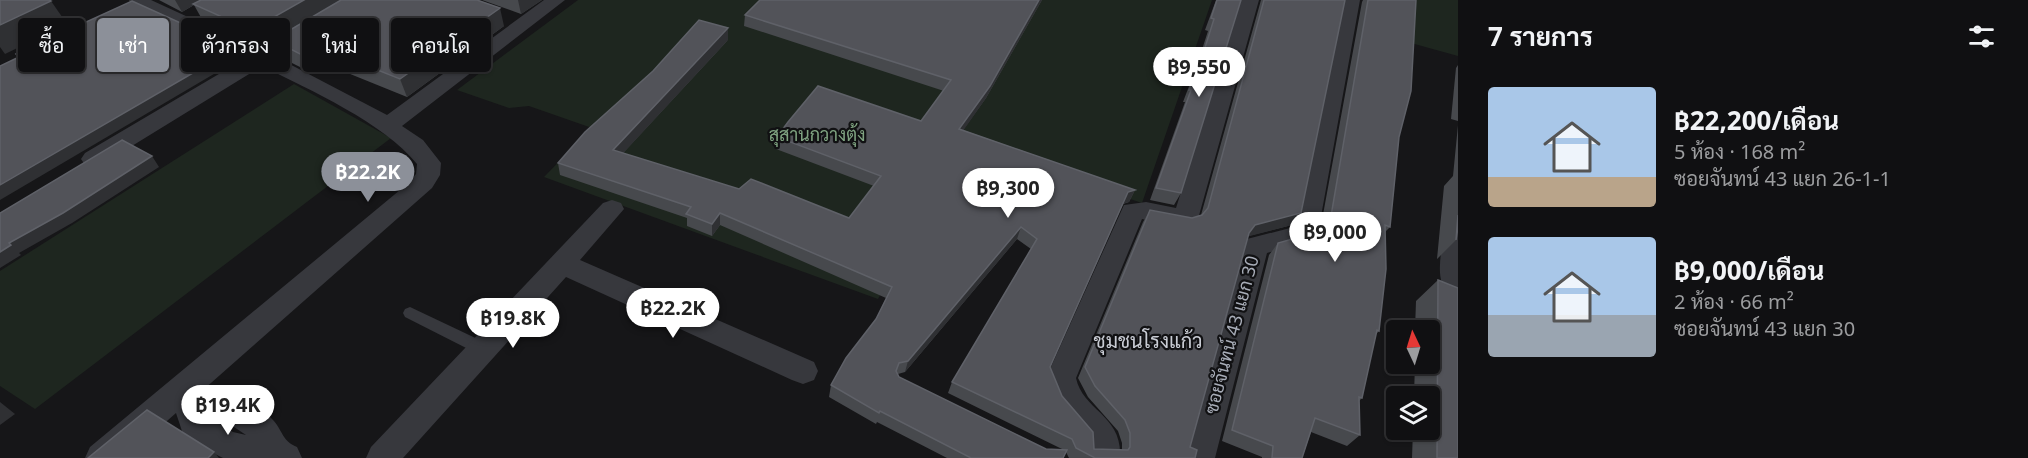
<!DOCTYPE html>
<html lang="th">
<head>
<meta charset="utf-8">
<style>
  :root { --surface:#101012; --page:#19191b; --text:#f1f3f6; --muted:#9c9d9f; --line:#303032; --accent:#8c9099 }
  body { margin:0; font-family:"Noto Sans",Sarabun,sans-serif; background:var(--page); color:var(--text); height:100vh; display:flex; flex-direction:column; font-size:22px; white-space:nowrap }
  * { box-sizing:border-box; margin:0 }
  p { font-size:20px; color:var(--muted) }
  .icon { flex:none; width:33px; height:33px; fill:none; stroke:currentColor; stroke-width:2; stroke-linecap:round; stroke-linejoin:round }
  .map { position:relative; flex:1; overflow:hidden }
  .drawer { display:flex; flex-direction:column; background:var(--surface); width:570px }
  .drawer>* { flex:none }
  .top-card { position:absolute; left:18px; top:18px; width:570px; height:54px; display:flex; gap:12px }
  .needle { width:39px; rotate:356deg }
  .buttons { position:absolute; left:1386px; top:320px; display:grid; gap:12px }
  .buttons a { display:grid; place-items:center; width:54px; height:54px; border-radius:6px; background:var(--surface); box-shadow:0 2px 4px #0004,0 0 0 2px var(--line); font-size:30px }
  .price { position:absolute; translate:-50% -51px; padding:0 14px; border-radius:21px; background:#fff; color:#222; font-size:20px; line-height:39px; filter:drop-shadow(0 2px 3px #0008) }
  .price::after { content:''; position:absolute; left:50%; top:36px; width:18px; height:14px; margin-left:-9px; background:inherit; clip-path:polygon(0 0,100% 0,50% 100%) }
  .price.on { background:var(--accent); color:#fff }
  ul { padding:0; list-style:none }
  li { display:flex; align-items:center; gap:18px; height:150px; padding:0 30px }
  li span { display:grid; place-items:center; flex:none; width:168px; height:120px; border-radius:6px; color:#555 }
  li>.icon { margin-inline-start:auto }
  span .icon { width:72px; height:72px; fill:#fffc; stroke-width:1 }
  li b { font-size:26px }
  h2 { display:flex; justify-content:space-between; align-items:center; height:72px; padding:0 30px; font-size:26px }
  .pill { padding:0 21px; border-radius:6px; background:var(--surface); box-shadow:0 2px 4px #0004,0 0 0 2px var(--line); font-size:21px; line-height:54px }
  .pill.on { background:var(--accent); color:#fff }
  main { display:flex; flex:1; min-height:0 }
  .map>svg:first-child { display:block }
  .green { fill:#1e261f }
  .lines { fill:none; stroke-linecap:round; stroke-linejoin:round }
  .lane { fill:#37383d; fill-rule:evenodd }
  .street { fill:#37383d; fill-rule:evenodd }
  .wall { fill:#47494d; fill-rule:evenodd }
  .shaded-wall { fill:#2f3033 }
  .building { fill:#525359; stroke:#5f6168; stroke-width:1.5 }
  .labels { text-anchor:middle; stroke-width:4.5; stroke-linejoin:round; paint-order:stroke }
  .park-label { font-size:18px; fill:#7fa381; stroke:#111113 }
  .street-label { font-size:18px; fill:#a8adb8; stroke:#111113 }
  .neighbourhood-label { font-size:20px; fill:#c9ccd4; stroke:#111113 }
</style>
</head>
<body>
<main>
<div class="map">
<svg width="1458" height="458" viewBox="0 0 1458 458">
  <rect width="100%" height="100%" fill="#161618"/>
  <!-- green -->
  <g class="green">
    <polygon points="578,0 1212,0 1142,203 965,143 878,299 544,177 592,128 529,106 509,108 457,90"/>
    <polygon points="1412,0 1458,0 1458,56 1411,43"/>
    <polygon points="294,84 391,138 35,409 0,386 0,271"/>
  </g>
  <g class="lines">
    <!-- lane -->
    <polygon class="lane" points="410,307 486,343 489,348 486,353 481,354 476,353 405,317 403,313 405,309"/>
    <!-- street -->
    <g class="street">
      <path d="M129 0H151L260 50 272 45 279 47 282 51 276 57 387 115 544 0H565L402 126 423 140 441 163 440 175 432 188 203 390C226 395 256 401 273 420 283 431 282 441 297 447L302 458H223L205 449 183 434 176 413 125 458H85L90 447 406 185 416 174 417 164C384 123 310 90 262 66L101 165 93 167 85 165 81 159 85 153 246 58 131 5ZM213 419 228 423 246 435 233 432Z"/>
      <path d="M1241 0H1259L1198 219 1194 225 1185 228 1142 219 1076 378C1083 411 1123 415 1120 458H1088V442C1071 418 1052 410 1046 378L1124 205 1146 202 1176 208Z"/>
      <polygon points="1342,0 1360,0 1318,233 1314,240 1267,253 1215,458 1183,458 1243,246 1247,239 1294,227"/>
      <polygon points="612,200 621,203 624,209 580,260 814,362 818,371 814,380 803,384 792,380 566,277 403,458 366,458 371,447 603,203"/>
      <path d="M1458 216V299C1429 289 1443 249 1445 225L1449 218Z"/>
    </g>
  </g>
  <!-- wall -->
  <g class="wall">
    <polygon points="159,0 341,0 260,47 203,21 194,5 182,12"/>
    <polygon points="482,0 542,0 521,14"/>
    <path d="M1042 0 986 98 963 130 1135 190 1129 202 1123 204 1050 367 1062 396 1094 449 1122 450V443L1118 431 1088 397 1078 378 1143 222 1150 210 1192 218 1201 215 1261 0H1345L1301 213 1292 225 1248 236 1190 447 1195 458H1069L1066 452 1063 458H947L877 422 876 424 829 397 831 385 876 319 886 298 720 225 712 236 687 226V218L560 175 558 163 728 40 623 153 739 189 849 218 874 186 776 149 777 137 921 121 944 91 744 26 745 15ZM1017 239 1031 249 952 382 948 393 1064 450 1046 449 899 377 898 374 905 372Z"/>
    <polygon points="1216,0 1241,0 1181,193 1174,205 1150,200 1185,102 1183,102 1197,65 1208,31 1205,30"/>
    <polygon points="1363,0 1416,0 1399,137 1390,227 1385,232 1379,331 1376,334 1362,398 1359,401 1360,435 1347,446 1311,432 1302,458 1262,458 1262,457 1222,441 1269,255 1278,243 1320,231 1362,2"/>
    <polygon points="504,26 407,97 323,63 308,71 282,58 273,40"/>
    <polygon points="1458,65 1458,121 1451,119 1456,68"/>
    <polygon points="1458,125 1458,227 1456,240 1437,259 1444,186 1453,176"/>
    <polygon points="1438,280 1458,458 1412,458 1413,429 1430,429 1430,396 1414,396 1415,363 1430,363 1430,330 1415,330 1416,301"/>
  </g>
  <!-- shaded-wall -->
  <g class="shaded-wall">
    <polygon points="175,0 204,0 193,4 194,5 182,12"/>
    <polygon points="304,0 341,0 260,47 251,30"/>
    <polygon points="518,0 542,0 521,14"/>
    <polygon points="1039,0 1042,0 986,98 956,141 959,129"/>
    <polygon points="51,1 67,24 5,54 0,47 0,25"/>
    <polygon points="500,8 504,26 407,97 400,79"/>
    <polygon points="728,28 728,40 615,162 613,150"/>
    <polygon points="315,45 323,63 308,71 300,54"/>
    <polygon points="236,48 241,58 0,200 0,185"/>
    <polygon points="152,156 159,167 72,223 19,253 21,255 0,268 0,252 9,243"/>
    <polygon points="1135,190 1129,202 1122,204 1128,192"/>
    <polygon points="720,213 720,225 712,236 712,224"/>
    <polygon points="1301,213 1292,225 1246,237 1255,225"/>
    <polygon points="1021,227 1017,239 905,372 908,361"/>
    <polygon points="0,402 15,414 0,425"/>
    <polygon points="214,452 219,458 208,458"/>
  </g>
  <!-- building -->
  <g class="building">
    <polygon points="0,0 49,0 51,1 0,25"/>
    <polygon points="201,0 304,0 251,30 193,4"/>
    <polygon points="341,0 477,0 500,8 400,79 315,45 300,54 273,40"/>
    <polygon points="760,0 1039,0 990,86 959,129 1135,190 1128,192 1050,367 1062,396 1093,432 1094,449 1128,450 1130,447 1130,433 1125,420 1095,386 1085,367 1150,210 1192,218 1202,215 1208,208 1264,0 1345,0 1301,213 1255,225 1249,233 1190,447 1197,450 1195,458 1095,458 1076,448 1072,439 952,382 1037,239 1021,227 908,361 899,363 896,371 899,377 1046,449 1067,450 1063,458 971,458 880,411 879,413 831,385 846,358 876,319 892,287 720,213 712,224 686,214 691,207 558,163 585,132 653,71 699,20 728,28 613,150 739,189 751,179 849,218 881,176 777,137 788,122 818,86 921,121 951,80 745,15"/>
    <polygon points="1217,0 1241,0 1181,193 1156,188 1191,90 1189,90 1203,54 1214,19 1211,18"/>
    <polygon points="1368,0 1416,0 1411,91 1399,137 1390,227 1385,225 1386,269 1379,331 1377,330 1362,398 1359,397 1360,435 1315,418 1302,458 1272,458 1273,446 1232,430 1278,243 1324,230 1330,222"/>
    <polygon points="132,1 236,48 0,185 0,66 19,57 16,54"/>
    <polygon points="122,140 152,156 63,213 9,243 11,245 0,252 0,213"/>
    <polygon points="1458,215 1458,227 1456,240"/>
    <polygon points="1438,280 1458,288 1458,458 1437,458"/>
    <polygon points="147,410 214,452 208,458 88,458"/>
  </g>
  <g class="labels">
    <!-- park labels -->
    <g class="park-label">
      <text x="817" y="141">สุสานกวางตุ้ง</text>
    </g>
    <!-- street labels -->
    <g class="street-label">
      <text transform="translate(1232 335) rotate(-75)" y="6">ซอยจันทน์ 43 แยก 30</text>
    </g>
    <!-- neighbourhood labels -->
    <g class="neighbourhood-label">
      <text x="1148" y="348">ชุมชนโรงแก้ว</text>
    </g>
  </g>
</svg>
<div class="buttons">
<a><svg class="needle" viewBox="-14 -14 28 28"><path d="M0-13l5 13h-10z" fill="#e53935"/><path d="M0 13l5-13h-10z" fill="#9c9d9f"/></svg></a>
<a><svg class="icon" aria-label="layers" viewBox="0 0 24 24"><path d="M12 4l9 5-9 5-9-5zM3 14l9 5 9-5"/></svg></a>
</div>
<b class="price" style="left:1199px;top:98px">฿9,550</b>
<b class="price on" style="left:368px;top:203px">฿22.2K</b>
<b class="price" style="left:1008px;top:219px">฿9,300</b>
<b class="price" style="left:1335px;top:263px">฿9,000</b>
<b class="price" style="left:673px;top:339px">฿22.2K</b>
<b class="price" style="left:513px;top:349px">฿19.8K</b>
<b class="price" style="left:228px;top:436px">฿19.4K</b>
<div class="top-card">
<a class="pill">ซื้อ</a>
<a class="pill on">เช่า</a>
<a class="pill">ตัวกรอง</a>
<a class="pill">ใหม่</a>
<a class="pill">คอนโด</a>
</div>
</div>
<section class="drawer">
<h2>7 รายการ<svg class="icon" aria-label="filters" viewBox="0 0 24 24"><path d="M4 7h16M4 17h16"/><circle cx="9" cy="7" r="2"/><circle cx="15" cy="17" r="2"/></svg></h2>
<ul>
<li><span style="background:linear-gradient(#a9c7e8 75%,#b9a48a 0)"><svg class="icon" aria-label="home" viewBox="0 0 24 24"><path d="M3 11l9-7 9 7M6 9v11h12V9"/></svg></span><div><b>฿22,200/เดือน</b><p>5 ห้อง · 168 m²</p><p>ซอยจันทน์ 43 แยก 26-1-1</p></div></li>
<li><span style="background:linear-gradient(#a9c7e8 65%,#9aa5b1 0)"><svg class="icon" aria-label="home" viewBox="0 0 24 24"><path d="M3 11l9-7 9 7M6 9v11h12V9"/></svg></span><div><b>฿9,000/เดือน</b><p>2 ห้อง · 66 m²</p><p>ซอยจันทน์ 43 แยก 30</p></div></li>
</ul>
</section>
</main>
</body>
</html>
